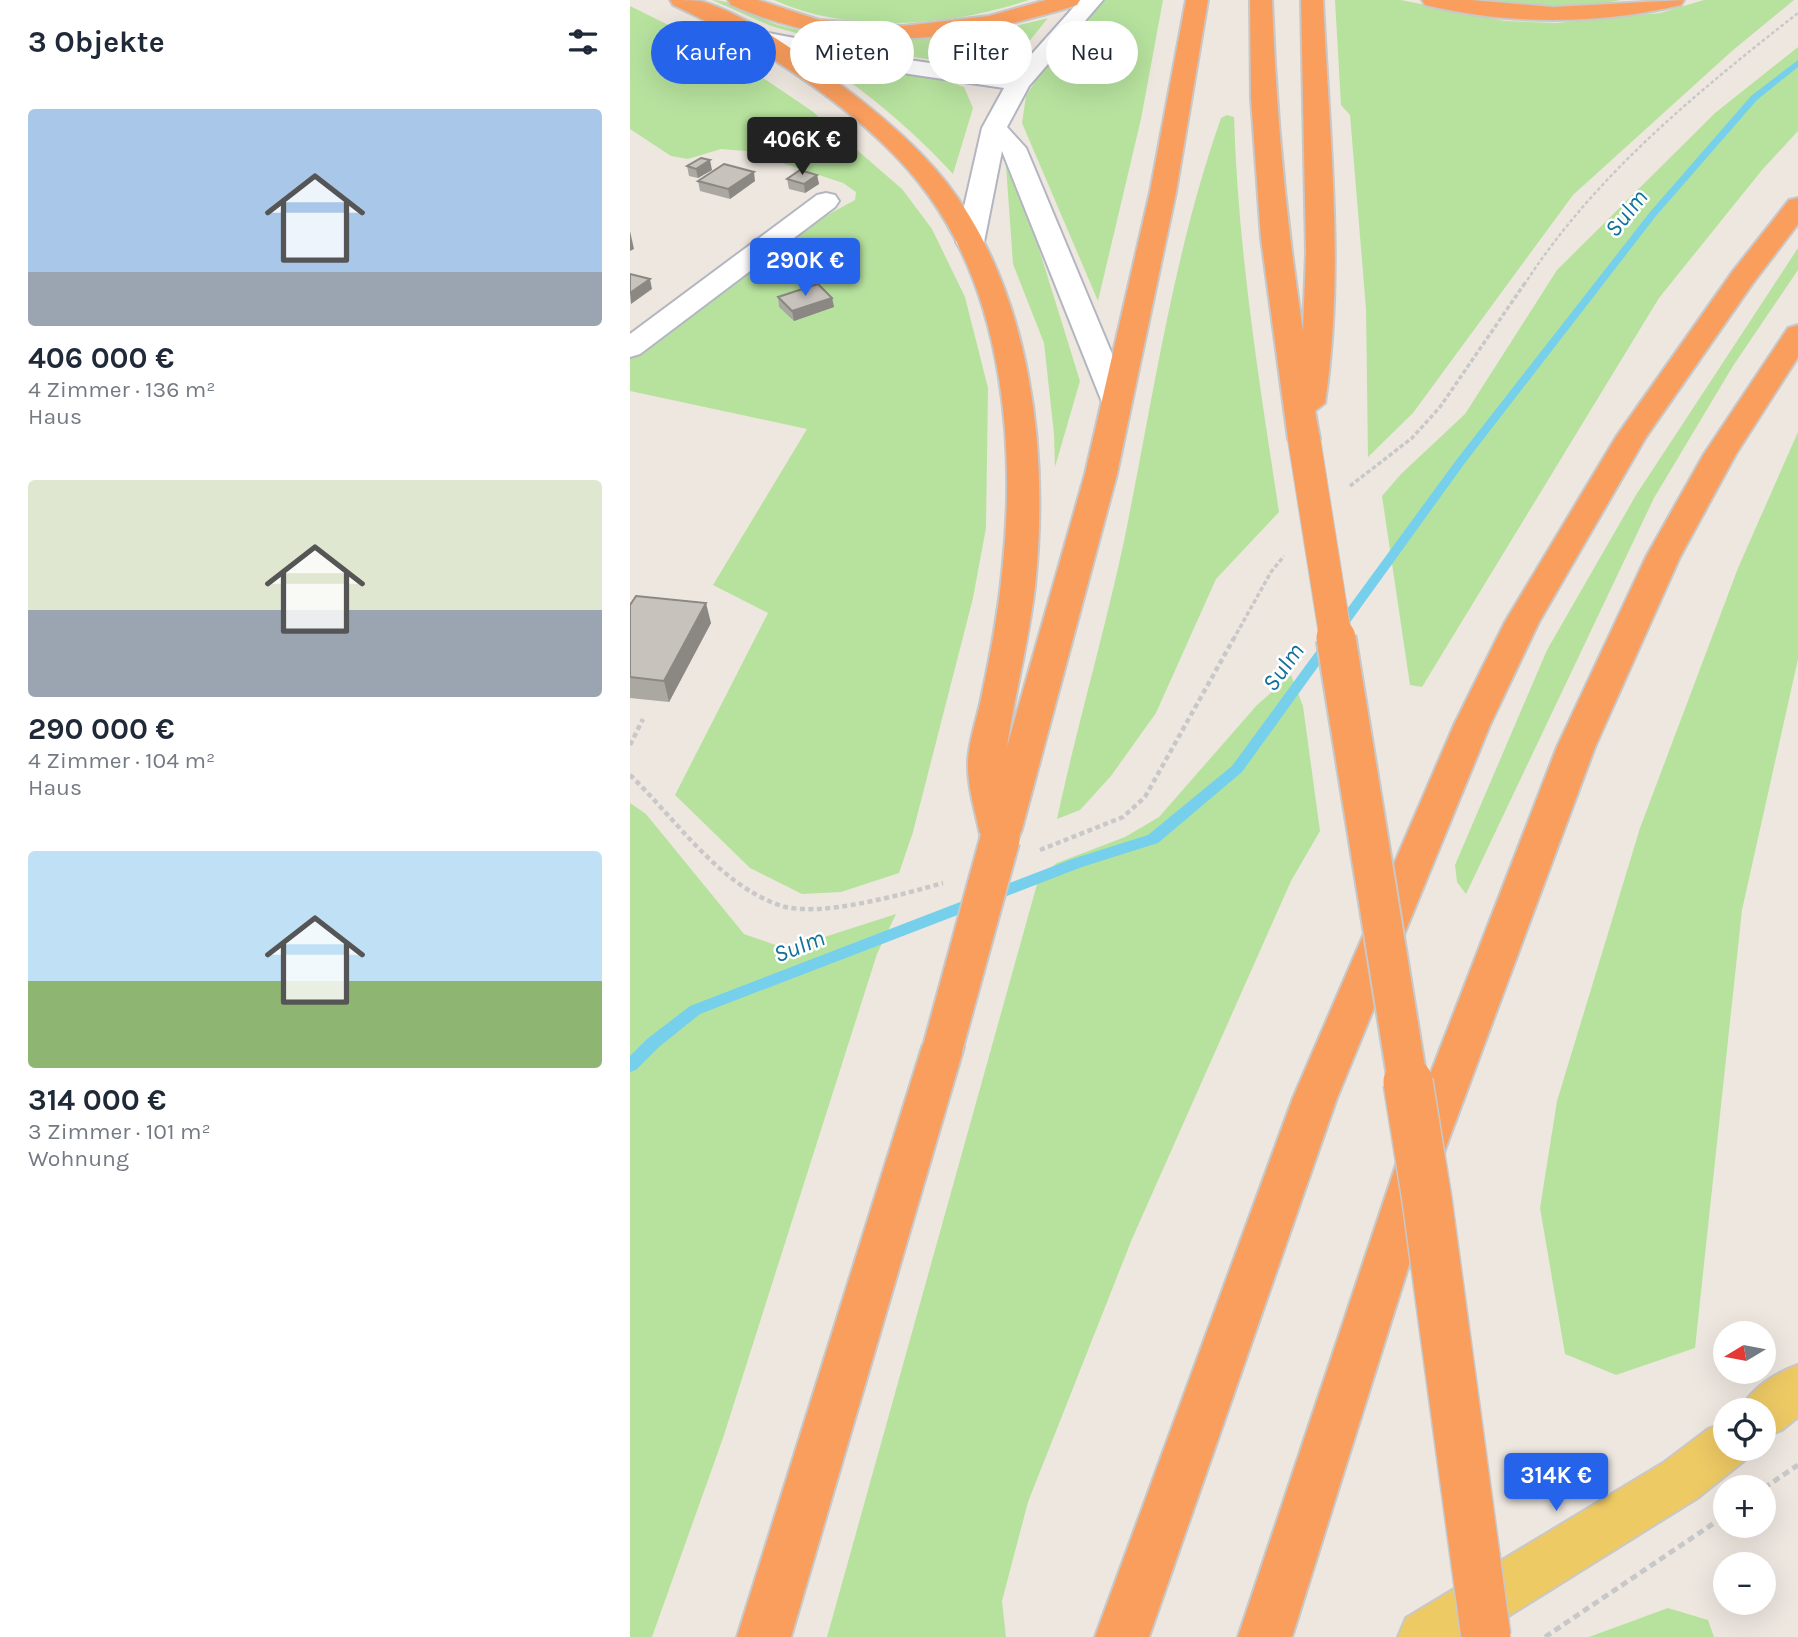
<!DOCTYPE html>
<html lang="de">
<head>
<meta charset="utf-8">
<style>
  :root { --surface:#fff; --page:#f6f6f7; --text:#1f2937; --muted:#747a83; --accent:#2563eb }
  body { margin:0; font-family:Karla,sans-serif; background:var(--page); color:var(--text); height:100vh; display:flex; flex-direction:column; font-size:26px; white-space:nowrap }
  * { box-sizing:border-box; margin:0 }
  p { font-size:23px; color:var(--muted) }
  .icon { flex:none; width:38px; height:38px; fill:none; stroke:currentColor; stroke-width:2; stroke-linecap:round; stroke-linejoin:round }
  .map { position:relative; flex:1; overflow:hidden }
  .side { display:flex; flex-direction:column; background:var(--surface); width:630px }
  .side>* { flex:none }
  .hud { position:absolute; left:21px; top:21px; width:665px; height:63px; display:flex; gap:14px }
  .needle { width:46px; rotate:260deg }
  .fabs { position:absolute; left:1083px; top:1321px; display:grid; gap:14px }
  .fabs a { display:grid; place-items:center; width:63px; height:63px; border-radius:50%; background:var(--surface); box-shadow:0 7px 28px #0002; font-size:35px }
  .price { position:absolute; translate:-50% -60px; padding:0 16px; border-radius:7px; background:var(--accent); color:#fff; font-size:23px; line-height:46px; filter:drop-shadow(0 2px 4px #0008) }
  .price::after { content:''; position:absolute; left:50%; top:42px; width:21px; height:16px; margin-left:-10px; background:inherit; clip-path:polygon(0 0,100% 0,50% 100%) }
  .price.current { background:#222; color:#fff }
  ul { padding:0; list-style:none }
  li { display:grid; align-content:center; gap:14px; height:371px; padding:0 28px }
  li span { display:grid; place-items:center; height:217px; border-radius:7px; color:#555 }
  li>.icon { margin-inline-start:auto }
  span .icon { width:126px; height:126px; fill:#fffc; stroke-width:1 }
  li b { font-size:30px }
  h2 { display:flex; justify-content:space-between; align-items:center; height:84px; padding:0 28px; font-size:30px }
  .chip { padding:0 24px; border-radius:32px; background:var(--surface); box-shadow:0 7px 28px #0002; font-size:24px; line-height:63px }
  .chip.current { background:var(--accent); color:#fff }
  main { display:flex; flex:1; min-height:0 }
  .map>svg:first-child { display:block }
  .green { fill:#b7e29e }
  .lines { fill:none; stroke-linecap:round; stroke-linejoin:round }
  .stream { fill:#76d0ec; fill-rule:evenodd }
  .minor-casing { stroke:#b3b6c0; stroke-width:4 }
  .major-casing { stroke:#c8c8c8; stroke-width:4 }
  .highway-casing { stroke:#c8c8c8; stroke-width:4 }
  .path-far3 { stroke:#c8c8c8; stroke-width:2.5; stroke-dasharray:3.5 2.5; stroke-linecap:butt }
  .path-far2 { stroke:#c8c8c8; stroke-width:3.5; stroke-dasharray:4.5 2.5; stroke-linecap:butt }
  .path-far1 { stroke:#c8c8c8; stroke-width:4.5; stroke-dasharray:5 3.5; stroke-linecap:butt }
  .path { stroke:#c8c8c8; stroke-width:5; stroke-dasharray:7 4.5; stroke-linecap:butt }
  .minor { fill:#fff; fill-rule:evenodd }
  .major { fill:#eeca65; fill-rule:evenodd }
  .highway { fill:#fa9e5e; fill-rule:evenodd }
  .highway-bridge-far2-casing { stroke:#c8c8c8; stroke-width:34; stroke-linecap:butt }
  .highway-bridge-far1-casing { stroke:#c8c8c8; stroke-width:43; stroke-linecap:butt }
  .highway-bridge-casing { stroke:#c8c8c8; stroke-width:52; stroke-linecap:butt }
  .highway-bridge-far2 { stroke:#fa9e5e; stroke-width:32 }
  .highway-bridge-far1 { stroke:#fa9e5e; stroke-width:39 }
  .highway-bridge { stroke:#fa9e5e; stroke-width:49 }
  .wall { fill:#aba7a1 }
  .shaded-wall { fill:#8b8883 }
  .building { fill:#c7c2bb; stroke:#8b8883; stroke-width:2 }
  .labels { text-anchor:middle; stroke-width:5; stroke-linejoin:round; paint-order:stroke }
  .water-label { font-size:24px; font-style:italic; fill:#11709c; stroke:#fff }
</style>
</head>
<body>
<main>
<section class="side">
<h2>3 Objekte<svg class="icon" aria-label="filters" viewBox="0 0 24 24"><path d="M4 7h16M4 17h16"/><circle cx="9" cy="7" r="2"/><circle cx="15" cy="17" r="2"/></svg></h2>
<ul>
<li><span style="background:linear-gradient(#a9c7e8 75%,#9aa5b1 0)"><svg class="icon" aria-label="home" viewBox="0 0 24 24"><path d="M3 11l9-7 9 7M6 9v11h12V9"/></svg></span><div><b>406 000 €</b><p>4 Zimmer · 136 m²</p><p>Haus</p></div></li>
<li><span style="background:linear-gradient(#dfe7d0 60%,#9aa5b1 0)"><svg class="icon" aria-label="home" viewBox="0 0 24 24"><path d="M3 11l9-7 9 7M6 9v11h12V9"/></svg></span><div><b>290 000 €</b><p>4 Zimmer · 104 m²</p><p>Haus</p></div></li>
<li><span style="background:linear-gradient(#bfe0f5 60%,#8fb573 0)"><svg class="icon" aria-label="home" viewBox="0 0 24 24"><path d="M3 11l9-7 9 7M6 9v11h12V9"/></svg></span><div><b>314 000 €</b><p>3 Zimmer · 101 m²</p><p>Wohnung</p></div></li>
</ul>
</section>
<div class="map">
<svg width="1168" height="1637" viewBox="0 0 1168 1637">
  <rect width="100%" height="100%" fill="#eee7e0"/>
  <!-- green -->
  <g class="green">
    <path d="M82 0C106 0 128 20 152 26 239 48 332 41 418 18L381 64H327L205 44 141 26Z"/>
    <path d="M144 0H399C321 26 221 35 144 0Z"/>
    <polygon points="471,0 533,0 511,119 468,301 392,123 396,96 425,51"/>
    <polygon points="705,0 771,0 875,21 926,23 1030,13 1074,0 1164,0 1102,51 943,195 783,413 738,457 736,309 720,115 711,105"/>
    <path d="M859 0H991C947 10 903 6 859 0Z"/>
    <path d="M0 6 99 55 182 111 272 189 302 229 335 297 358 388 356 528 343 598 283 832 269 873 211 892 172 894 120 868 45 795 138 613 83 585 177 429 0 391V354C69 301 148 240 225 200L226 192 213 183 116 151 91 149 58 159 41 156 0 129Z"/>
    <polygon points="1168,47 1168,131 1132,170 1029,298 792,687 780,685 752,496 771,474 835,414 927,270 1085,113"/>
    <path d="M184 56 309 78 334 87 343 108 323 174C281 128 236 92 184 56Z"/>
    <path d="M597 115 604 117C608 250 629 380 649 512L586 579 526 713 481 776 450 810 427 819C447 726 474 634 494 541 523 399 543 254 591 118Z"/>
    <polygon points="376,166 392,194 450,381 425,467 424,434 414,343 383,264"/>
    <polygon points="1168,248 1168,270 1103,366 1024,498 836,894 827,882 825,865 917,650 1006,495"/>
    <polygon points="1168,432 1168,659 1112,910 1065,1348 986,1375 935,1354 910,1208 927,1101 1010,828 1108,568"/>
    <polygon points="661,675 673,706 690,831 661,881 502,1239 398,1502 372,1601 376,1637 197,1637 409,877 427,863 495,837 529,817 627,705"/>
    <polygon points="0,803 16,814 114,934 157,949 266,914 247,954 93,1438 22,1637 0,1637"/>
    <polygon points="1038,1608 1078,1620 1084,1637 959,1637"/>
  </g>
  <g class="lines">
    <!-- stream -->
    <polygon class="stream" points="1168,60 1168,67 1127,100 1026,216 835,463 612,772 528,843 452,867 70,1014 29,1047 6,1070 0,1072 0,1056 17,1039 60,1006 442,859 518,835 602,766 827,459 1020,212 1121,96"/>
    <defs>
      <g id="minor">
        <polygon points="450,0 473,0 399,86 377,127 396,148 502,402 498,408 487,411 476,408 472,402 372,151 354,242 350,248 330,248 326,242 352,128 374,88 279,74 128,45 120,43 116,38 120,33 128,31 279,60 383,75"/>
        <polygon points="196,193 205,195 209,201 205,207 10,354 0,357 0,334 187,195"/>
      </g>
      <g id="major">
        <path d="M1168 1365V1417L1152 1430 1134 1437V1410H1110C1121 1388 1145 1373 1168 1365Z"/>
        <polygon points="1096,1422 1096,1449 1120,1449 1114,1461 1069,1497 845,1637 768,1637 776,1618 1033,1463 1078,1429"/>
      </g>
      <g id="highway">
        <path d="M40 0C50 0 62 0 71 1 117 15 169 53 207 82 246 111 286 144 316 182 402 293 419 451 405 586 399 640 385 693 377 747L455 474 520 192 556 0H578L546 192 487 474 392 829 384 849 370 853 356 849 351 839C346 813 337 787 338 761 339 740 347 719 351 699 360 657 368 615 372 573 386 449 374 301 299 196 243 117 130 45 43 5Z"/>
        <path d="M98 0H128L189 20 273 26 359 16 416 0H450L447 5C326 43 220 56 101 5Z"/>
        <path d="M620 0H642C646 111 656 221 673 331L676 253 671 0H693C699 133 715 271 695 403L685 411 690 439 685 446 674 448 663 446 658 439 631 238 621 98Z"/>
        <path d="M792 0H841L923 7 1054 0 1051 5C968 25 878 25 795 5Z"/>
        <polygon points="1168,198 1168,224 1123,283 1016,437 909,622 860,725 707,1098 519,1637 465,1637 663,1098 824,725 875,622 986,437 1103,271 1159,200"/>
        <polygon points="1168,325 1168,357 1106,454 1050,557 965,747 816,1147 662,1637 608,1637 772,1147 927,747 1016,557 1074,454 1158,328"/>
        <polygon points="313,1030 328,1035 334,1047 161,1637 107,1637 292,1047 298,1035"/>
      </g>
    </defs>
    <!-- minor casing -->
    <use href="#minor" class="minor-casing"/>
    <!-- major casing -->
    <use href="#major" class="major-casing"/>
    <!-- highway casing -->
    <use href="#highway" class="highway-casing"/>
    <!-- path-far3 -->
    <path class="path-far3" d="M894 285C965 175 1066 93 1168 13"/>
    <!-- path-far2 -->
    <g class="path-far2">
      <polyline points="720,486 782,438 810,407 895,283"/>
      <polyline points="603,640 641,572 654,556"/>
    </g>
    <!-- path-far1 -->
    <g class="path-far1">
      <polyline points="0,745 13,719"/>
      <path d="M0 775C46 819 87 883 149 905 187 919 274 894 313 883"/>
      <polyline points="410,850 493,817 515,797 604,638"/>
    </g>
    <!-- path -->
    <g class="path">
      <polyline points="1134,1488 1168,1465"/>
      <polyline points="915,1637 1096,1515"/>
    </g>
    <!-- minor -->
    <use href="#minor" class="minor"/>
    <!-- major -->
    <use href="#major" class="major"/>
    <!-- highway -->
    <use href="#highway" class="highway"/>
    <defs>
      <polyline id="highway-bridge-far2" points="674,439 706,640"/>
      <g id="highway-bridge-far1">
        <polyline points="706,638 778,1084"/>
        <polyline points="313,1047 370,839"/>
      </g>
      <polyline id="highway-bridge" points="778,1082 797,1200 856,1637"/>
    </defs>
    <!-- highway-bridge-far2 casing -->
    <use href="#highway-bridge-far2" class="highway-bridge-far2-casing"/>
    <!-- highway-bridge-far1 casing -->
    <use href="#highway-bridge-far1" class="highway-bridge-far1-casing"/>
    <!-- highway-bridge casing -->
    <use href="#highway-bridge" class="highway-bridge-casing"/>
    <!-- highway-bridge-far2 -->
    <use href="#highway-bridge-far2" class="highway-bridge-far2"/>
    <!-- highway-bridge-far1 -->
    <use href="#highway-bridge-far1" class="highway-bridge-far1"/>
    <!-- highway-bridge -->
    <use href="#highway-bridge" class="highway-bridge"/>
  </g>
  <!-- wall -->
  <g class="wall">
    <polygon points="57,166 82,170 68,178 59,176"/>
    <polygon points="187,175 189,184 175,193 159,189 157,179"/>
    <polygon points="68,181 125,181 100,199 70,191"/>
    <polygon points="148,297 202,298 204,307 164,321 149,307"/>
    <polygon points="0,605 81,623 39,702 0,698"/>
  </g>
  <!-- shaded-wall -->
  <g class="shaded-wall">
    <polygon points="80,160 82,170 68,178 66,169"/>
    <polygon points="124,172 125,181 100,199 98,189"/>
    <polygon points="187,175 189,184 175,193 174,184"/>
    <polygon points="0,231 4,249 0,251"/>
    <polygon points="20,279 22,289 1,304 0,293"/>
    <polygon points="202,298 204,307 164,321 162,311"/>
    <polygon points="76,603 81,623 39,702 34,681"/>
  </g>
  <!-- building -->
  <g class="building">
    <polygon points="71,158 80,160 66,169 57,166"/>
    <polygon points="94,164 124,172 98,189 68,181"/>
    <polygon points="170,170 187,175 174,184 157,179"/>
    <polygon points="0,274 20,279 0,293"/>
    <polygon points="188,284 202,298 162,311 148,297"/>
    <polygon points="6,596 76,603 34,681 0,677 0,605"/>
  </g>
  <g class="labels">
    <!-- water labels -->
    <g class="water-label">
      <text transform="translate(996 213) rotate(-51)" y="8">Sulm</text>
      <text transform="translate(653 667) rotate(-54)" y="8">Sulm</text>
      <text transform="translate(169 946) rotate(-21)" y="8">Sulm</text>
    </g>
  </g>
</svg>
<div class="fabs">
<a><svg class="needle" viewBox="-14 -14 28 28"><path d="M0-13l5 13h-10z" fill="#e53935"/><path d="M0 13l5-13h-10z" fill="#747a83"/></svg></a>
<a><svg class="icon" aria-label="locate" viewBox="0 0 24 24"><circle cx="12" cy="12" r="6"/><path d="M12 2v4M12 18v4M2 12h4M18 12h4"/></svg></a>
<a>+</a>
<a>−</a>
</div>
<b class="price current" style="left:172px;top:177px">406K €</b>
<b class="price" style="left:175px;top:298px">290K €</b>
<b class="price" style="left:926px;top:1513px">314K €</b>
<div class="hud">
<a class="chip current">Kaufen</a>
<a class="chip">Mieten</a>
<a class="chip">Filter</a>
<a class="chip">Neu</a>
</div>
</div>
</main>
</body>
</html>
